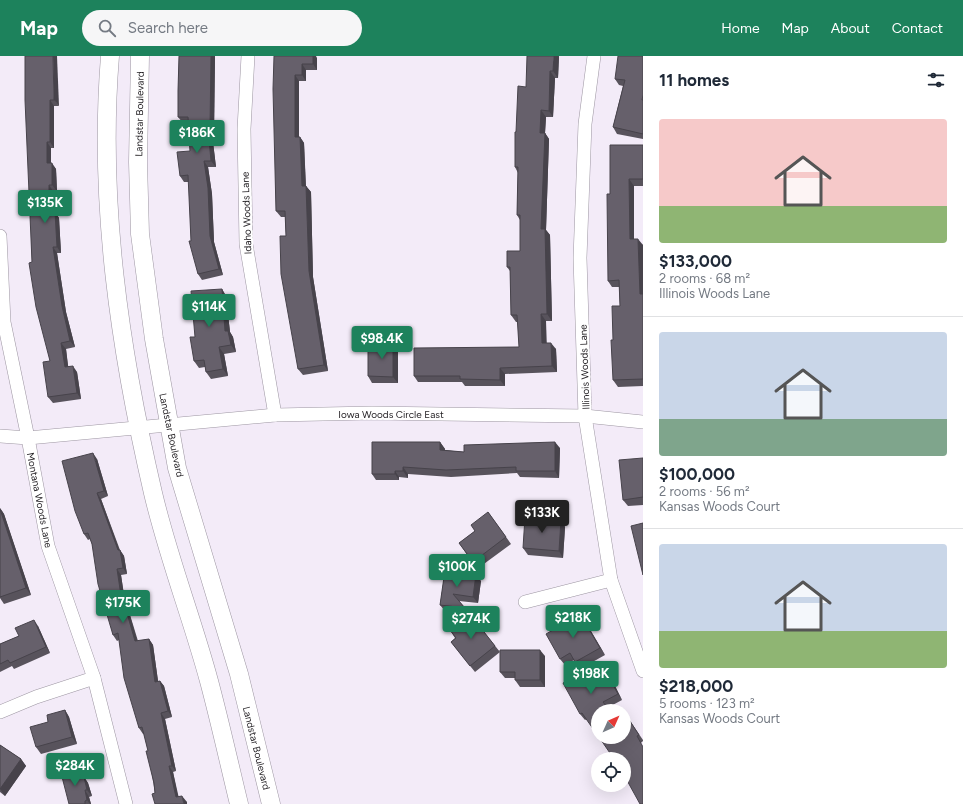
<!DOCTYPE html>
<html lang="en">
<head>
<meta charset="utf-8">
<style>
  :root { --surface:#fff; --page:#f6f6f7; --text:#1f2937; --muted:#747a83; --line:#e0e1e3; --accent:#1d825c }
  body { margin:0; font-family:Figtree,sans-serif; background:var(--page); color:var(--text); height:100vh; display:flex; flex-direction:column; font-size:15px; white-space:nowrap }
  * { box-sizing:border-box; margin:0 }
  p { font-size:13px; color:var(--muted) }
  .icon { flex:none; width:22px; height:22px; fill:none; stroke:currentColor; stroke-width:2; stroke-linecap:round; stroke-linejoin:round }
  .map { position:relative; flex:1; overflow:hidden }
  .details { display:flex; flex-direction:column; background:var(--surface); width:320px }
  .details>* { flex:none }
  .needle { width:26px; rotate:45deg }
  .controls { position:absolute; left:591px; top:648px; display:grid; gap:8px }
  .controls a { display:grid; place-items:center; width:40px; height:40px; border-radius:50%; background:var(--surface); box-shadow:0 4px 16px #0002; font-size:20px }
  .price { position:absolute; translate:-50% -34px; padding:0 9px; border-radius:4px; background:var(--accent); color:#fff; font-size:13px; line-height:26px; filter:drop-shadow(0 1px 2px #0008) }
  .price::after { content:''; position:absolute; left:50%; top:24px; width:12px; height:9px; margin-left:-6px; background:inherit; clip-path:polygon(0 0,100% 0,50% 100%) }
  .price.active { background:#222; color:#fff }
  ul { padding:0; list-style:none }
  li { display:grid; align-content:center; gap:8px; height:212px; padding:0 16px }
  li+li { border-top:1px solid var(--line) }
  li span { display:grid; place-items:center; height:124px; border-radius:4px; color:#555 }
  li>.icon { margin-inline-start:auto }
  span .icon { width:72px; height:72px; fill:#fffc; stroke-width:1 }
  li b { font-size:17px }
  h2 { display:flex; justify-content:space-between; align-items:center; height:48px; padding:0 16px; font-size:17px }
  header { display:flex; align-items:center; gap:24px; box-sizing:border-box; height:56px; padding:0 20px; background:var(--accent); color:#fff }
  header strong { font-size:19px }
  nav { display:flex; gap:22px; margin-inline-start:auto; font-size:14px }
  .search { width:280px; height:36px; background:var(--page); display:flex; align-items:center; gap:10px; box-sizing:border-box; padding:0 14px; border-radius:22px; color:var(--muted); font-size:15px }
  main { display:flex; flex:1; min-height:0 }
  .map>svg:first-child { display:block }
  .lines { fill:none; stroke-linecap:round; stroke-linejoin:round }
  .street-casing { stroke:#9d96a2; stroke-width:14 }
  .secondary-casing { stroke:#9d96a2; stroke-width:19 }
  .street { stroke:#fff; stroke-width:13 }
  .secondary { stroke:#fff; stroke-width:18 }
  .wall { fill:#58535c }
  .shaded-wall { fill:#47434b }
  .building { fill:#66606b; stroke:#47434b }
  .labels { text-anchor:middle; stroke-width:4; stroke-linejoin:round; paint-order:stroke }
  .street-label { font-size:10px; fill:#211e22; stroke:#fff }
</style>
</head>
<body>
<header>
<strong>Map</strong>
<div class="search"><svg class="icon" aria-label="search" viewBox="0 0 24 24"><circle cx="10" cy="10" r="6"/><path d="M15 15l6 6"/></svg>Search here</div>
<nav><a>Home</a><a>Map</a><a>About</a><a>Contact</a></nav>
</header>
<main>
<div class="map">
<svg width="643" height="748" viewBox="0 0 643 748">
  <rect width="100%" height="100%" fill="#f3ebf8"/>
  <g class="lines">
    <defs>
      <g id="street">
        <polyline points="248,0 244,73 246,188 275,359"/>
        <polyline points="594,0 585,68 580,202 585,360 611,524 643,615"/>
        <polyline points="0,180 4,266 28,382 48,490 94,622 126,748"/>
        <polyline points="0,380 28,382 275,359 372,357 585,360 643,366"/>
        <polyline points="525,546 611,524"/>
        <polyline points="0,656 36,641 94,622"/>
      </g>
      <g id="secondary">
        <path d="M110 0C98 147 120 295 153 437 168 501 192 562 209 625 220 666 229 707 239 748"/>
        <polyline points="140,0 138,106 140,178 154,283 177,412 239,618 271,748"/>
      </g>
    </defs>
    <!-- street casing -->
    <use href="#street" class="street-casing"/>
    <!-- secondary casing -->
    <use href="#secondary" class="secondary-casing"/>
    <!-- street -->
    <use href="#street" class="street"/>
    <!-- secondary -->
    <use href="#secondary" class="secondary"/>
  </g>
  <!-- wall -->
  <g class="wall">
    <polygon points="25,0 59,50 54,50 54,92 51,92 51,107 56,113 57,135 53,135 54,156 55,156 59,162 61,197 57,197 66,256 75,291 66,293 68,311 77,316 81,343 53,347 48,341 50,305 32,206"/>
    <polygon points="179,0 215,0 214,78 212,78 216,111 208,111 212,138 214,186 223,219 202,224 198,218 191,185 189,126 184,126 180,120 190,95 188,67 183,67 178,61"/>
    <polygon points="274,0 317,2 317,14 306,14 306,25 299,25 299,81 300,81 304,87 306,130 311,136 313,221 328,315 303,319 298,313 286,180 285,161 281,161 276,155"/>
    <polygon points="559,0 558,22 555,22 553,61 546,61 545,77 549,83 546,174 550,179 552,265 546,265 546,287 556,293 557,316 505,318 505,330 465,330 462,326 418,326 414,320 519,291 518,266 516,266 511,259 510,215 507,211 520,195 520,164 517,159 518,117 515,111 516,76 526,31"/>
    <polygon points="643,0 643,83 617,78 613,71 623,30 619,29 615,23"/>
    <polygon points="643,89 643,130 634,130 634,183 643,189 643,330 618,331 613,324 613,284 620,250 619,231 612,231 608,225 610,138"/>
    <polygon points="222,233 226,240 230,276 233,281 236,296 224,298 228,320 211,323 206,316 205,311 199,312 194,305 195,281"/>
    <polygon points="393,285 398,292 398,327 372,327 368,320"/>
    <polygon points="440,386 445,393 444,394 464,396 560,392 559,422 520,421 517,417 451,421 408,418 408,422 399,421 399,424 376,424 372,418"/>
    <polygon points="643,402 643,449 628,450 623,444"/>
    <polygon points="97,403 108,440 101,443 120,494 124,500 127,518 121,519 124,539 138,585 149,583 153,589 158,625 160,625 164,630 172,661 165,663 176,715 173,716 178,741 187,746 155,737 148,695 144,678 143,678 139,672 119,584 117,585 113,579 92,488 90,483 88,484 84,478"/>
    <polygon points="0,452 4,458 31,539 4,548 0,542"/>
    <polygon points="488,456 511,488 477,513 459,487 475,475"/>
    <polygon points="561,464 565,471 563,502 528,499 523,492"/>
    <polygon points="445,514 481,525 478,547 459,545 500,596 475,616 451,586 455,582 450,574 469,559 445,555 440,549"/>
    <polygon points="580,558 585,565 605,599 580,613 574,604 565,609 560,603"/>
    <polygon points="38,570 50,597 14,613 12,610 0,616 0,588 19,580"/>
    <polygon points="545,600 545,631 520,631 515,624 515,622 505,622 500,616"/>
    <polygon points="594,619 596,624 612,624 622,644 585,664 580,658"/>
    <polygon points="65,654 69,661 77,688 41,698 36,691 48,666"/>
    <polygon points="628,662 643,684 643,685 624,703"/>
    <polygon points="0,689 21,703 26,710 5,740 0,736"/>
    <polygon points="83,719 84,721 88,727 92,740 89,741 91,748 69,748"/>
  </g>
  <!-- shaded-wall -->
  <g class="shaded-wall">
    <polygon points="53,0 57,0 59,50 54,44"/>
    <polygon points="211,0 215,0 214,78 210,72"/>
    <polygon points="313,0 316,0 317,2 317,14 313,8"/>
    <polygon points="554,0 559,0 558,22 553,15"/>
    <polygon points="302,8 306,14 306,25 302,19"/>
    <polygon points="550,15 555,22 553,61 549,55"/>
    <polygon points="295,19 299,25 299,87 295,81"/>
    <polygon points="50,44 54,50 54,92 50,86"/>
    <polygon points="541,54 546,61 545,77 549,83 546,174 550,179 552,265 547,258 541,173 540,77"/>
    <polygon points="208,72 212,78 216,111 211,105"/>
    <polygon points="300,81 304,87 306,136 302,130"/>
    <polygon points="47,86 51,92 51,113 47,107"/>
    <polygon points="204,105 208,111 212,138 214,186 223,219 219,213 210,180"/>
    <polygon points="52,107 56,113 57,135 52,129"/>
    <polygon points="629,123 634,130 634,190 630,183"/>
    <polygon points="49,129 53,135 54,162 49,156"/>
    <polygon points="306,130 311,136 313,221 328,315 324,309 309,215"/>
    <polygon points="55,156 59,162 61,197 57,191"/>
    <polygon points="638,183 643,189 643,242 640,238"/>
    <polygon points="53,191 57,197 66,256 75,291 70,285 62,250"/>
    <polygon points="222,233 226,240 230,276 233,281 236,296 231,289 225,275"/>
    <polygon points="541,258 546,265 547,294 542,287"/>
    <polygon points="393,285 398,292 398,327 393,321"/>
    <polygon points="61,287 66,293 69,317 65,311"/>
    <polygon points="551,287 556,293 557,316 552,310"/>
    <polygon points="219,291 224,298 228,320 223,313"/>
    <polygon points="73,310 77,316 81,343 77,337"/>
    <polygon points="500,312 505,318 505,330 500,324"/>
    <polygon points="440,386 445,393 444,400 440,394"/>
    <polygon points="555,386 560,392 559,422 555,415"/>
    <polygon points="93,397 97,403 108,440 104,435"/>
    <polygon points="403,411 408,418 408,422 403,415"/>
    <polygon points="395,415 399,421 399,424 395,418"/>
    <polygon points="97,437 101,443 120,496 120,494 124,500 127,518 123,512 118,494"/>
    <polygon points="0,452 4,458 31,539 26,532"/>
    <polygon points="561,464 565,471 563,502 559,495"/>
    <polygon points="117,513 121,519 124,539 139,591 135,585 120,533"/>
    <polygon points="476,518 481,525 478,547 473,541"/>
    <polygon points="580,558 585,565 605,599 600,592"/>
    <polygon points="34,564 38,570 50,597 46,591"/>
    <polygon points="149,583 153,589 159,632 155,626"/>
    <polygon points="540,594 545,600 545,631 540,624"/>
    <polygon points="607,618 612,624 622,644 618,638"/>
    <polygon points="160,625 164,630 172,661 168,655"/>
    <polygon points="65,654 69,661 77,688 72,681"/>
    <polygon points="161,657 165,663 176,715 172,710"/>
    <polygon points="21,703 26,710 5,740 0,733"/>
    <polygon points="169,710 173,716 180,747 176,741"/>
    <polygon points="79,713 83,719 86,728 81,721"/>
    <polygon points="84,721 88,727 92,740 87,734"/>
    <polygon points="85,734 89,741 91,748 90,748 87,744"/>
    <polygon points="182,740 187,746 187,748 184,748"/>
  </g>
  <!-- building -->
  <g class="building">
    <polygon points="25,0 53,0 54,44 50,44 50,86 47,86 47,107 52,107 52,129 49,129 49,156 55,156 57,191 53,191 62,250 70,285 61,287 65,311 73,310 77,337 48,341 43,306 50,305 36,251 29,207 32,206 25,44"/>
    <polygon points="179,0 211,0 210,72 208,72 211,105 204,105 208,132 210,180 219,213 198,218 189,185 191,185 188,119 180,120 177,96 190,95 188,61 178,61 178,35"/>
    <polygon points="274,0 313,0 313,8 302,8 302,19 295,19 295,81 300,81 302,130 306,130 309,215 324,309 298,313 281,218 280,180 286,180 285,155 276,155 273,33"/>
    <polygon points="527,0 554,0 553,15 550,15 549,55 541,54 540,77 545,77 541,173 545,173 547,258 541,258 542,287 551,287 552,310 500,312 500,324 460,323 460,320 414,320 414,292 519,291 517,259 511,259 510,211 507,211 507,195 520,195 520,159 517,159 518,111 515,111 515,76 516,76 518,30 526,31"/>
    <polygon points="618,0 643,0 643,39 642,44 643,44 643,78 613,71 625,24 615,23"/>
    <polygon points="610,89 643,89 643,123 629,123 630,183 638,183 640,238 643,238 643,323 613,324 611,284 613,284 612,250 620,250 619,224 608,225 607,138 610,138"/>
    <polygon points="222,233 225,275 228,275 231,289 219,291 223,313 206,316 204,304 194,305 190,281 195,281 191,235"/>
    <polygon points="378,285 393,285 393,321 368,320 368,295 378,295"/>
    <polygon points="372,386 440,386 440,394 464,396 464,389 555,386 555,415 516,415 516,411 446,414 403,411 403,415 395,415 395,418 372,418"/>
    <polygon points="93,397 104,435 97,437 118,494 120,494 123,512 117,513 120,533 135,585 149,583 155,626 160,625 168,655 161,657 172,710 169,710 176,741 182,740 184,748 155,748 152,738 155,737 154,727 146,695 148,695 142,671 139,672 124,622 118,577 113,579 98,528 92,488 88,477 84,478 75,455 62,405"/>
    <polygon points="643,402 643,441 623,444 619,404"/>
    <polygon points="0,453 26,532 0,541"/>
    <polygon points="488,456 506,481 473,506 459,487 475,475 471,469"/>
    <polygon points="525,461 561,464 559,495 523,492"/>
    <polygon points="643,467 643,519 631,470"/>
    <polygon points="445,514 476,518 473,541 453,538 465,552 440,549"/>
    <polygon points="470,558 495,590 470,610 451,586 456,582 450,574"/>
    <polygon points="580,558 600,592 575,606 570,597 560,603 546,578"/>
    <polygon points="34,564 46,591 10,607 8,604 0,608 0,588 19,580 15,572"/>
    <polygon points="500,594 540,594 540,624 515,624 515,616 500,616"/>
    <polygon points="589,613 595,624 607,618 618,638 603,646 610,655 598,655 598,680 582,657 580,658 563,627"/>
    <polygon points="65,654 72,681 36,691 30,671 48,666 47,659"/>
    <polygon points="628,662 639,679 637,680 643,691 643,748 640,748 624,719 624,703 614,703 599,681 624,681 624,664"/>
    <polygon points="0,689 21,703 0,733"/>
    <polygon points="79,713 81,721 84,721 87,734 85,734 87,744 85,745 85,748 69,748 61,717"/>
  </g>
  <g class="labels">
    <!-- street labels -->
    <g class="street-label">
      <text transform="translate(139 58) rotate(-89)" y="4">Landstar Boulevard</text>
      <text transform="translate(246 157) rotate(-92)" y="4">Idaho Woods Lane</text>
      <text transform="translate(584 311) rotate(-92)" y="4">Illinois Woods Lane</text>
      <text x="391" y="362">Iowa Woods Circle East</text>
      <text transform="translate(172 379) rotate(78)" y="4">Landstar Boulevard</text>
      <text transform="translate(40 444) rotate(79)" y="4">Montana Woods Lane</text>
      <text transform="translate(257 692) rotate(76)" y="4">Landstar Boulevard</text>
    </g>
  </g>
</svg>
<div class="controls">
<a><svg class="needle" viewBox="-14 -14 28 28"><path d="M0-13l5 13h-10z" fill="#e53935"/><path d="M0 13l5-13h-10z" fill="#747a83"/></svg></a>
<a><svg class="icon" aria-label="locate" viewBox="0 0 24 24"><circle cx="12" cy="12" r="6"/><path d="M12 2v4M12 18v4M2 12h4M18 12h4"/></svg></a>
</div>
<b class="price" style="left:197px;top:98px">$186K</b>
<b class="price" style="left:45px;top:168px">$135K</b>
<b class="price" style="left:209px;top:272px">$114K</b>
<b class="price" style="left:382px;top:304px">$98.4K</b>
<b class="price active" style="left:542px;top:478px">$133K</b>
<b class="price" style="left:457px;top:532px">$100K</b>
<b class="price" style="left:123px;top:568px">$175K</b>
<b class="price" style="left:573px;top:583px">$218K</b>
<b class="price" style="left:471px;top:584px">$274K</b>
<b class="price" style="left:591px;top:639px">$198K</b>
<b class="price" style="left:75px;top:731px">$284K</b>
</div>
<section class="details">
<h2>11 homes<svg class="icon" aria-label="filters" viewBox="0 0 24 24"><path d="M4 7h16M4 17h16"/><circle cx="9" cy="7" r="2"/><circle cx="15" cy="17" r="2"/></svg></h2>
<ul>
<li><span style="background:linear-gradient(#f6c9c9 70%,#8fb573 0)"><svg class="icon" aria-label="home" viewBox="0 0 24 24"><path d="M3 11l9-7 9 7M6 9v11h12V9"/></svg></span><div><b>$133,000</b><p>2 rooms · 68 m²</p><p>Illinois Woods Lane</p></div></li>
<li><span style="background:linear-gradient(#c9d6e8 70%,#7fa58c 0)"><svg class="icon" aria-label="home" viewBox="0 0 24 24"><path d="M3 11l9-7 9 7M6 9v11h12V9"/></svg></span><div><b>$100,000</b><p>2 rooms · 56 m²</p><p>Kansas Woods Court</p></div></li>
<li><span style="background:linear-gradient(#c9d6e8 70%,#8fb573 0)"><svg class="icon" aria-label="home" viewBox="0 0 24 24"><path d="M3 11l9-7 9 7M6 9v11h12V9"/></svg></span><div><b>$218,000</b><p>5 rooms · 123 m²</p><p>Kansas Woods Court</p></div></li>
</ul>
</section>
</main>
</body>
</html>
